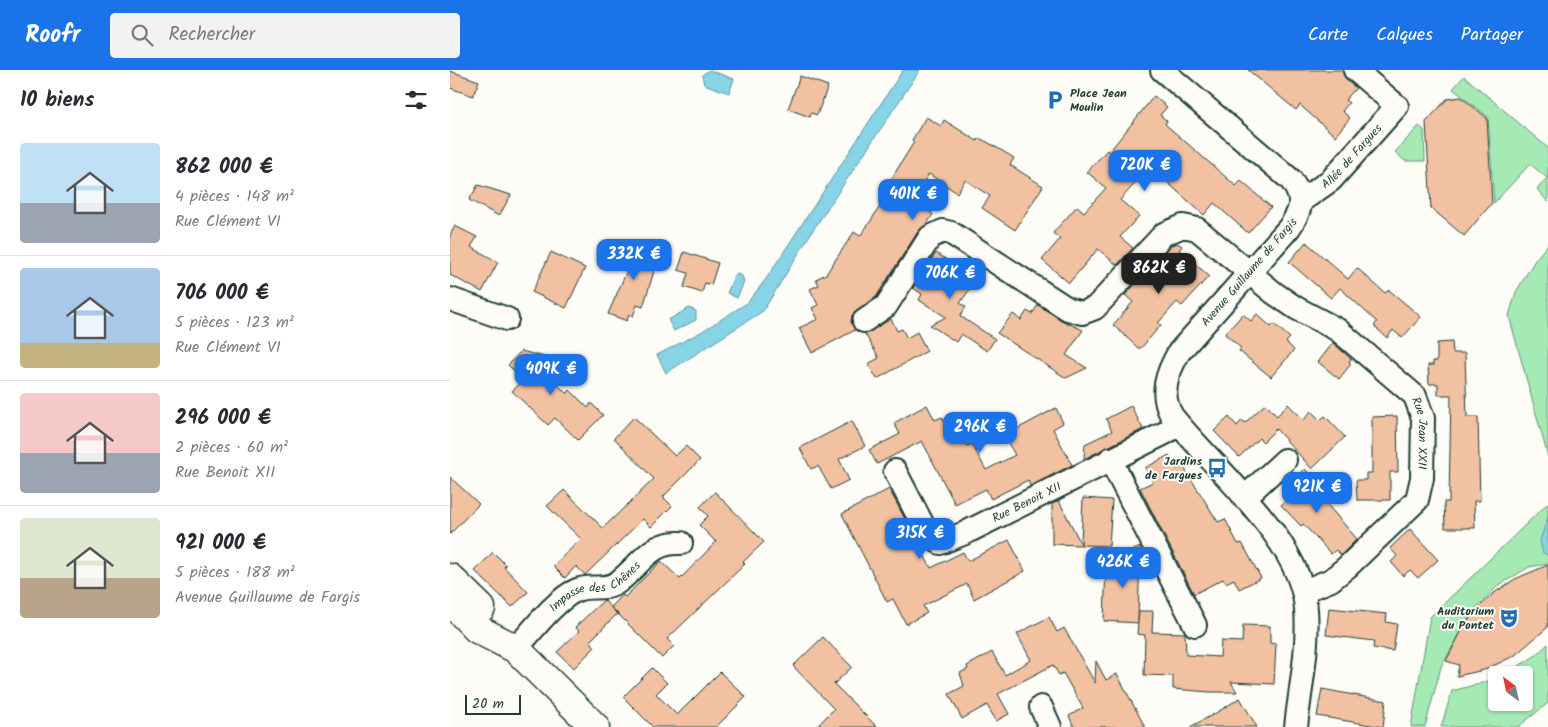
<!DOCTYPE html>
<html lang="fr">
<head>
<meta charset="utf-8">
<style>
  :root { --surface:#fff; --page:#f2f2f3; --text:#2b2b33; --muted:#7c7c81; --line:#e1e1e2; --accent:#1a73e8 }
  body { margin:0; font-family:Kalam,sans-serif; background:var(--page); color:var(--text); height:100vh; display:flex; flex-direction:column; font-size:19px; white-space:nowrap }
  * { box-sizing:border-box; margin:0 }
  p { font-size:16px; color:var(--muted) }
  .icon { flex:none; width:28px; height:28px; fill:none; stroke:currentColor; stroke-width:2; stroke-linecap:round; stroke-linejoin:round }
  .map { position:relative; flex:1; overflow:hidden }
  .drawer { display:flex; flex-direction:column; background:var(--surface); width:450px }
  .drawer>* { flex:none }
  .needle { width:32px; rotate:327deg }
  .fabs { position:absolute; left:1038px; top:596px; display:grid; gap:10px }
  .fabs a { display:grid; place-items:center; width:45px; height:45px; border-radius:5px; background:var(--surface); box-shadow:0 1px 4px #0004; font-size:25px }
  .scale { position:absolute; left:15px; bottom:12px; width:56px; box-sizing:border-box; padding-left:5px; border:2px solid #1f3d34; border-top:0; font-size:14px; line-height:18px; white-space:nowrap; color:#1f3d34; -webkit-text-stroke:4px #fdfcf7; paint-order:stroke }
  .price { position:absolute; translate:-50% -42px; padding:0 11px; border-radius:10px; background:var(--accent); color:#fff; font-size:16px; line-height:32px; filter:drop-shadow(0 1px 2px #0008) }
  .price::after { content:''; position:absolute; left:50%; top:30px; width:15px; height:11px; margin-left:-8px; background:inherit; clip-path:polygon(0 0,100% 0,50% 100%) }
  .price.current { background:#222; color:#fff }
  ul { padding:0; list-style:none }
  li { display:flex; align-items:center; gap:15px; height:125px; padding:0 20px }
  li+li { border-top:1px solid var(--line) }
  li span { display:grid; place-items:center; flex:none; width:140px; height:100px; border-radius:5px; color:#555 }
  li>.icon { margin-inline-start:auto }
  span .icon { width:60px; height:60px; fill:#fffc; stroke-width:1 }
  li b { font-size:21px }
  h2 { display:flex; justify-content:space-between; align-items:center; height:60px; padding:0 20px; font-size:21px }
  header { display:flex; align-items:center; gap:30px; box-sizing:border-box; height:70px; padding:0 25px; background:var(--accent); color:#fff }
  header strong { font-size:24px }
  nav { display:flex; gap:28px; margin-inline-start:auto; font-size:18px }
  .search { width:350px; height:45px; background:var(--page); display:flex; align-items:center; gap:12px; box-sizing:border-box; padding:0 18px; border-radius:5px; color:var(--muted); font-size:19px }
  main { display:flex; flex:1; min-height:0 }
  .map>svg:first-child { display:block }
  .green { fill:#a5e9b4; stroke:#629374 }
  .water { fill:#87d4e7; stroke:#5d989f }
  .building { fill:#f1c1a1; stroke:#1f3d34 }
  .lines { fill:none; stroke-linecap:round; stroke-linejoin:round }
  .street-casing { stroke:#1f3d34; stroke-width:26 }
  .secondary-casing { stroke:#1f3d34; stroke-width:31 }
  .street { stroke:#fdfcf7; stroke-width:22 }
  .secondary { stroke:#fdfcf7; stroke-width:28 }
  .labels { text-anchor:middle; stroke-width:4; stroke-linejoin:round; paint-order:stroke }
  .poi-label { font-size:12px; font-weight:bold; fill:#1f3d34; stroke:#fdfcf7; text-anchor:end }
  .street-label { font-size:12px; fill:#1f3d34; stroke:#fdfcf7 }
</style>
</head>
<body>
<header>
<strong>Roofr</strong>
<div class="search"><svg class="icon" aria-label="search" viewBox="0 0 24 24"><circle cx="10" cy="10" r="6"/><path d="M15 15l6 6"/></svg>Rechercher</div>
<nav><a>Carte</a><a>Calques</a><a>Partager</a></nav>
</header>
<main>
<section class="drawer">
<h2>10 biens<svg class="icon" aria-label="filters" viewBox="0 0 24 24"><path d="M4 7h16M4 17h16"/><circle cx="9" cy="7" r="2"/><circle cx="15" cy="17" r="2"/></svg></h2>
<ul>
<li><span style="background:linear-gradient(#bfe0f5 60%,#9aa5b1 0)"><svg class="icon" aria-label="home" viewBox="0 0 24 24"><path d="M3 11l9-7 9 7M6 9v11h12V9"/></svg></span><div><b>862 000 €</b><p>4 pièces · 148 m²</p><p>Rue Clément VI</p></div></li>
<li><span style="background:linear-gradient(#a9c7e8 75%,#c2b280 0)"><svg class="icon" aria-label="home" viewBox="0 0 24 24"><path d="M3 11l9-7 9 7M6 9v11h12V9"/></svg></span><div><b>706 000 €</b><p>5 pièces · 123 m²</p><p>Rue Clément VI</p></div></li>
<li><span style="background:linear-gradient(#f6c9c9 60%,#9aa5b1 0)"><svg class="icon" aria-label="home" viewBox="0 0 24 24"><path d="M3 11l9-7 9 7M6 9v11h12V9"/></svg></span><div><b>296 000 €</b><p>2 pièces · 60 m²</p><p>Rue Benoit XII</p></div></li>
<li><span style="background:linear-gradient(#dfe7d0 60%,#b9a48a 0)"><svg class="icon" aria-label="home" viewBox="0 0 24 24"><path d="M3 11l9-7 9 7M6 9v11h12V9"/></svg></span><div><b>921 000 €</b><p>5 pièces · 188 m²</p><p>Avenue Guillaume de Fargis</p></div></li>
</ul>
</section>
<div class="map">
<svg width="1098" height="657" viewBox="0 0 1098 657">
  <rect width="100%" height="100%" fill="#fdfcf7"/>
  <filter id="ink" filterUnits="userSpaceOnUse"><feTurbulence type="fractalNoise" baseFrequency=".02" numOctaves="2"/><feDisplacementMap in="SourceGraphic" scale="10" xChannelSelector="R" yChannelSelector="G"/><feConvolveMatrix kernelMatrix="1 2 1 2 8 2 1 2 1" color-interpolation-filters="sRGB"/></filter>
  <g filter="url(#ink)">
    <!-- green -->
    <g class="green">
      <polygon points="1014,6 1098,78 1098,132 1087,119 1097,108 1080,94 1044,133 1038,47 1003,19"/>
      <polygon points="969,56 974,60 975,91 955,91 945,82"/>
      <polygon points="1098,174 1098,387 1059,246 1066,222 1085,190"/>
      <polygon points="1098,433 1098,494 1079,497 1049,515 1023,541 991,597 975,657 961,657 980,547"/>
      <polygon points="1098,574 1098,633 1068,657 991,657 1002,621 1046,609 1046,632 1074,632 1074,605 1054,605 1085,586"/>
    </g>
    <!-- water -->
    <g class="water">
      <polygon points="259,0 284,9 279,23 254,14 252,5"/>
      <polygon points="453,0 470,0 363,160 313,241 216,303 207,285 251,262 297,233 316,209"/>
      <polygon points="288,204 292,206 294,212 287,228 277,223 284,206"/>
      <polygon points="239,238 246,241 246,250 224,261 218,250"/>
      <polygon points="1098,446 1098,485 1093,483 1090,471"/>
    </g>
    <!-- building -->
    <g class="building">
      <polygon points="798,0 892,0 896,10 906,18 895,30 899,33 892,41 900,48 885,66 850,35 846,40"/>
      <polygon points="0,1 29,11 23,26 0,18"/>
      <polygon points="350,6 378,16 367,45 361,43 360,47 338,39"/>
      <polygon points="704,26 717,37 710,45 717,51 715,54 786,116 791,111 821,137 798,163 764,133 754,145 700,97 670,130 689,146 670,167 683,178 667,195 648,179 619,213 592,190 610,169 603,163 627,136 634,142 656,118 637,102 657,80 659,82"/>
      <polygon points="1011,27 1037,48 1042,133 1014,166 981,138 976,52 997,29"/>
      <polygon points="476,47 491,56 494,50 527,71 529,68 539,73 564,88 560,95 593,116 565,160 532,138 540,126 515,110 507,123 479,104 462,130 483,144 477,154 469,160 426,227 402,245 401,252 405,260 362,283 349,258 368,249 362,238 368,235 360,219 369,215 366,209 376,204 404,162 410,166 420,152 436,127 432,124 464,72 462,70"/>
      <polygon points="28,115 61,125 49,146 19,130"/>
      <polygon points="5,156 27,167 21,177 48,192 32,222 0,205 0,165"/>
      <polygon points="856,172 898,209 907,198 935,223 939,220 971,247 952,268 943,260 937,268 924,256 927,252 890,218 881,228 839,192"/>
      <polygon points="727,173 732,176 729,180 759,206 732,236 727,232 708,253 711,255 691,278 688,278 663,255 683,232 675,225 722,175"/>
      <polygon points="174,174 209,185 193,237 187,235 183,246 179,244 177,251 158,244 179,196 168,192"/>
      <polygon points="101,182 135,198 116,238 82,222"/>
      <polygon points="234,182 268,193 261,215 255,213 252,223 234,217 238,203 228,200"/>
      <polygon points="486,183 527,209 510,233 516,237 510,246 545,269 537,281 511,264 506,272 480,255 496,247 469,230 472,224 463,218"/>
      <polygon points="588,235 611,250 633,260 616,285 637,298 616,308 547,263 563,244 571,250 577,241 582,244"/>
      <polygon points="793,244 801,251 807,244 821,257 824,254 840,268 836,272 844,280 821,307 789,281 791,278 775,264"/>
      <polygon points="441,249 447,261 452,259 457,268 467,262 477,281 427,309 418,294 429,288 415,264"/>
      <polygon points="1002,272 1003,283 1015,283 1017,347 1028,347 1030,431 1024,431 1025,458 995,458 994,432 999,432 1001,325 988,325 988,314 979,314 978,295 983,295 983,291 987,291 987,273"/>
      <polygon points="883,273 901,289 899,292 901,294 889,309 868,292"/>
      <polygon points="71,281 107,290 95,302 117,324 120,320 138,338 141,333 153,345 128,370 105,348 98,355 62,321 74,310 58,295"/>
      <polygon points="815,334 827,346 838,334 854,350 861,341 870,350 875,346 895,367 862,399 826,359 813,372 809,368 789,387 764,361 779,347 787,356 792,350 795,353"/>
      <polygon points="477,335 485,350 492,347 494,351 501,347 517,376 522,374 536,400 565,385 554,366 606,338 613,353 603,359 622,395 580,416 578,410 541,429 536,419 505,434 472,371 427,394 419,380 450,364 444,353"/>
      <polygon points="681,336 693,359 634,389 635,374 662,361 656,349"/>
      <polygon points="947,346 948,402 940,402 940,430 907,430 906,410 916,410 916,403 922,403 922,347"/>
      <polygon points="184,347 225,386 236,376 250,390 213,427 222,436 201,457 193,449 135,505 126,496 115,508 103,496 131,469 97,436 114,420 153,458 204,409 164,368"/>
      <polygon points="402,351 415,376 389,389 399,410 381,419 368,396 361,399 350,378"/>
      <polygon points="719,385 727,399 733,396 768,452 775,449 788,474 792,473 811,508 789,519 784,509 776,513 773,509 744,524 690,418 703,412 695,398"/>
      <polygon points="855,399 884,431 874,431 907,469 891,485 886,480 881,484 853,454 851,456 831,435 840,427 833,420"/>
      <polygon points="0,407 29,434 0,464"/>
      <polygon points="439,419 481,498 513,482 518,491 559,470 575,501 524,529 517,514 473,536 477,543 456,554 443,529 437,532 392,444"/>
      <polygon points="265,422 314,472 293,492 295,494 217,569 224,576 212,588 161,537 173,525 175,527 211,491 230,509 266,472 249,455 258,446 250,437"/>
      <polygon points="633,428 662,430 659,476 602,474 602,434 609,431 631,474"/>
      <polygon points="960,459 988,490 968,508 960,500 953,506 941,492 947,486 940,478"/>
      <polygon points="690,477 688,553 654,551 656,494"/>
      <polygon points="43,482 56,495 54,497 78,522 62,537 25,501"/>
      <polygon points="1098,495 1098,557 1064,586 1034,600 1007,606 1009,595 996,591 1014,556 1026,540 1044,523 1065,509"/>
      <polygon points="154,530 167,544 140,571 145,577 124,598 107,582 129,561 125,557"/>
      <polygon points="879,538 937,544 936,552 947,554 943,581 923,578 924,571 876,565"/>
      <polygon points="689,541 703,541 702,562 735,563 736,585 770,587 771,571 792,572 793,555 820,556 820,573 826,574 824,614 781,612 787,622 760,622 723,619 723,606 694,605 695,565 687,564"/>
      <polygon points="599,547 607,562 614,558 645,613 646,591 656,610 667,604 695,657 624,657 619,646 633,638 613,603 609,605 603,595 548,624 559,644 546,651 537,635 512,649 499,624 514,616 510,603 518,599 517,596 542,582 555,605 581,590 567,564"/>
      <polygon points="373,567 402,597 384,614 427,657 366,657 384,639 343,596"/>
      <polygon points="202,598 217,613 206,624 227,645 270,602 296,627 266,657 203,657 173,627"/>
      <polygon points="872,619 936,631 933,657 867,646"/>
      <polygon points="790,628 807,657 740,657 766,643"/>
    </g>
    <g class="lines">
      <defs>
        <g id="street">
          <path d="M712 0 841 110C855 130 852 139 839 158L729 282C717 303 709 324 722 346 765 400 852 470 856 540 859 578 850 619 846 657"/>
          <path id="s1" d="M851 131 881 110 947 36 905 0"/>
          <polyline points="0,229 57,249"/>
          <path id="s2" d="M414 251 436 236 480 167 493 161 501 163 618 239 632 243 645 238 714 164 733 156 747 159 824 223 846 238 888 260 965 326 973 348 972 408 967 430 897 497 881 510 854 521"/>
          <polyline points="660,389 745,555"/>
          <path id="s3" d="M445 401 477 463 490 473 515 463 715 363 728 354"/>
          <polyline points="794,428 835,390"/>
          <path id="s4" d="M66 579C82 561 106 529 127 520 141 514 155 522 168 512 191 495 200 471 231 473"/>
          <polyline points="591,637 600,657"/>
        </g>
        <g id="secondary">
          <polyline points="0,508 31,538"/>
          <polyline points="0,531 27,559 66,579 145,657"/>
        </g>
      </defs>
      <!-- street casing -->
      <use href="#street" class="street-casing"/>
      <!-- secondary casing -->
      <use href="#secondary" class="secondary-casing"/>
      <!-- street -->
      <use href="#street" class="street"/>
      <!-- secondary -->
      <use href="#secondary" class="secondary"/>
    </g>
  </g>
  <!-- icons -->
  <defs>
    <symbol id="parking-bare" viewBox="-9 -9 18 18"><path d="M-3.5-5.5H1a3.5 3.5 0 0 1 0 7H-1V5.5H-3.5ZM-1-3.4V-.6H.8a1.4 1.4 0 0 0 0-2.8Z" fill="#1f6fb2" stroke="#fdfcf7" stroke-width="2.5" paint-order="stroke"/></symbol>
    <symbol id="bus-bare" viewBox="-9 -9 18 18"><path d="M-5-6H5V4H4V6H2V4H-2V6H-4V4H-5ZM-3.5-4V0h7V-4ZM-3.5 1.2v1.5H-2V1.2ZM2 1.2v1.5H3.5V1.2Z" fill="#1f6fb2" stroke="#fdfcf7" stroke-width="2.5" paint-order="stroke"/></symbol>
    <symbol id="theatre-bare" viewBox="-9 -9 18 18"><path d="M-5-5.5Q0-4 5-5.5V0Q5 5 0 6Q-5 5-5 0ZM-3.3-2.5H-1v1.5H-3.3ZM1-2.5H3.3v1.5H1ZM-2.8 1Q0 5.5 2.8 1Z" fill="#1f6fb2" stroke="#fdfcf7" stroke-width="2.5" paint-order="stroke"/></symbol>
  </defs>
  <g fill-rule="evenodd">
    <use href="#parking-bare" x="591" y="16" width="28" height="28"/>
    <use href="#bus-bare" x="753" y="384" width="28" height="28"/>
    <use href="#theatre-bare" x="1045" y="534" width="28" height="28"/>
  </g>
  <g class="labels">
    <!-- poi labels -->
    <g class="poi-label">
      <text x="620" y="27" text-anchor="start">Place Jean<tspan x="620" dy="14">Moulin</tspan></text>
      <text x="752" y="395">Jardins<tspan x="752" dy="14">de Fargues</tspan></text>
      <text x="1044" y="545">Auditorium<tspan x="1044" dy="14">du Pontet</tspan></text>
    </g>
    <!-- street labels -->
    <g class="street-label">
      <text dy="4" stroke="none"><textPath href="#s1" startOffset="68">Allée de Fargues</textPath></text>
      <text transform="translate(799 202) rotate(-49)" y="4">Avenue Guillaume de Fargis</text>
      <text dy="4" stroke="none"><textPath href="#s2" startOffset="749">Rue Jean XXII</textPath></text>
      <text dy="4" stroke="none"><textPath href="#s3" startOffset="182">Rue Benoit XII</textPath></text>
      <text dy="4" stroke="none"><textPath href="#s4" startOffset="104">Impasse des Chênes</textPath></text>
    </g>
  </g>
</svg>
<div class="fabs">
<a><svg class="needle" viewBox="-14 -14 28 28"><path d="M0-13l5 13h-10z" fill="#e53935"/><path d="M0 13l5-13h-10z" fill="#7c7c81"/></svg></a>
</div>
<div class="scale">20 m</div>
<b class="price" style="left:695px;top:122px">720K €</b>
<b class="price" style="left:463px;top:151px">401K €</b>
<b class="price" style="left:184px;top:211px">332K €</b>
<b class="price current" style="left:709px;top:225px">862K €</b>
<b class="price" style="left:500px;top:230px">706K €</b>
<b class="price" style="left:101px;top:326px">409K €</b>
<b class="price" style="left:530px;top:384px">296K €</b>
<b class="price" style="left:867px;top:444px">921K €</b>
<b class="price" style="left:470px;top:490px">315K €</b>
<b class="price" style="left:673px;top:519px">426K €</b>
</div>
</main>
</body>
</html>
